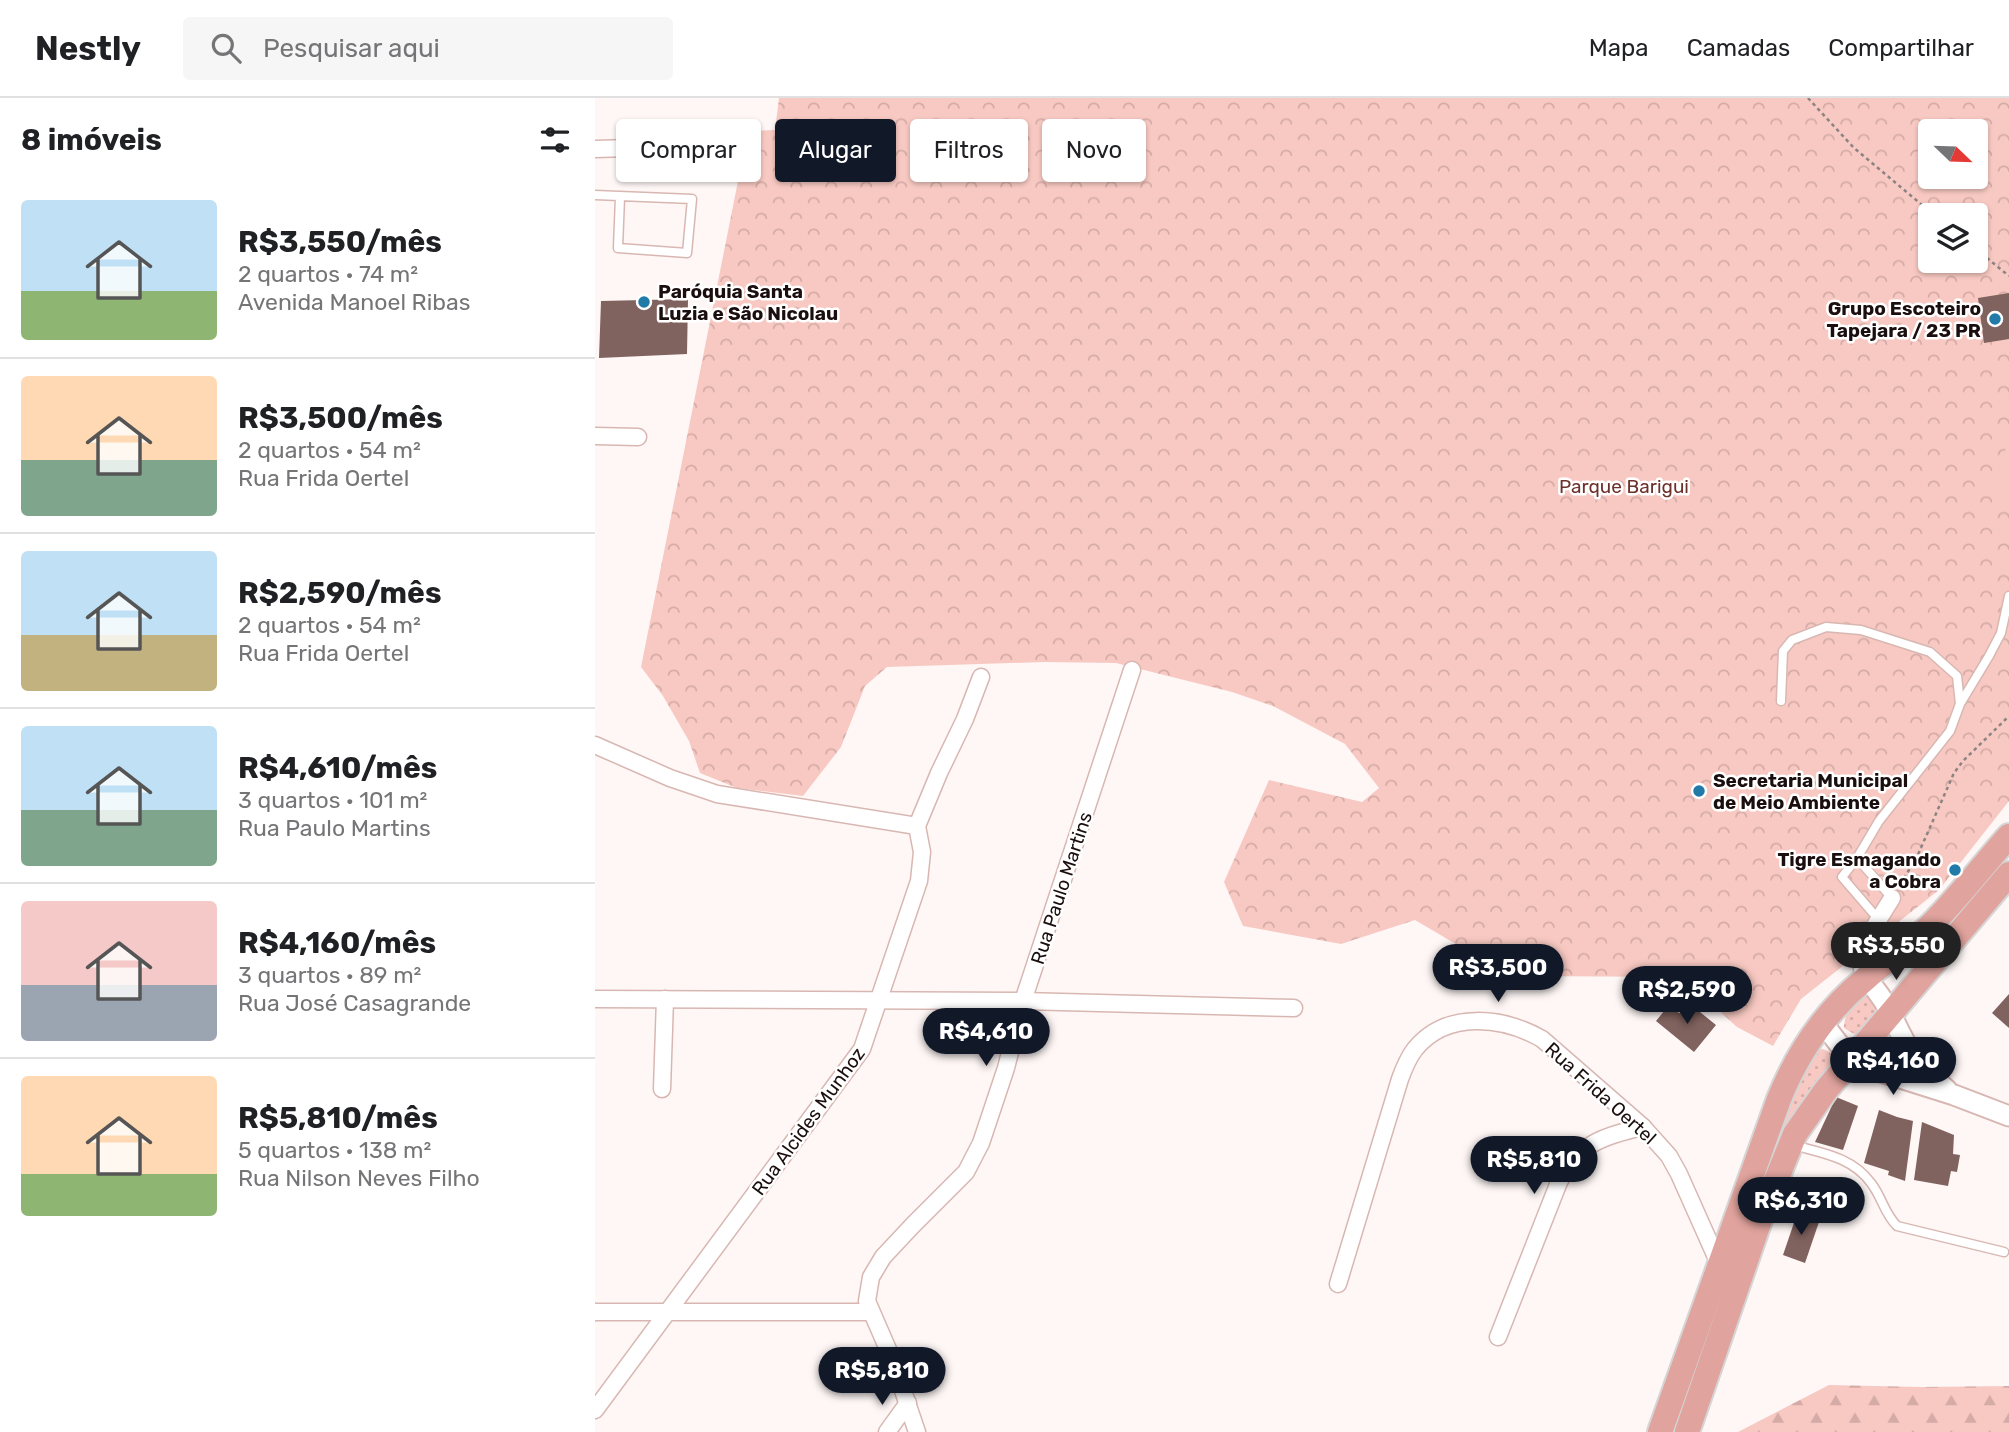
<!DOCTYPE html>
<html lang="pt">
<head>
<meta charset="utf-8">
<style>
  :root { --surface:#fff; --page:#f6f6f6; --text:#202124; --muted:#757577; --line:#e0e0e0; --accent:#111827 }
  body { margin:0; font-family:Rubik,sans-serif; background:var(--page); color:var(--text); height:100vh; display:flex; flex-direction:column; font-size:26px; white-space:nowrap }
  * { box-sizing:border-box; margin:0 }
  p { font-size:23px; color:var(--muted) }
  .icon { flex:none; width:38px; height:38px; fill:none; stroke:currentColor; stroke-width:2; stroke-linecap:round; stroke-linejoin:round }
  .map { position:relative; flex:1; overflow:hidden }
  .side { display:flex; flex-direction:column; background:var(--surface); width:595px }
  .side>* { flex:none }
  .banner { position:absolute; left:21px; top:21px; width:665px; height:63px; display:flex; gap:14px }
  .needle { width:46px; rotate:113deg }
  .fabs { position:absolute; left:1323px; top:21px; display:grid; gap:14px }
  .fabs a { display:grid; place-items:center; width:70px; height:70px; border-radius:7px; background:var(--surface); box-shadow:0 2px 5px #0004; font-size:35px }
  .price { position:absolute; translate:-50% -60px; padding:0 16px; border-radius:24px; background:var(--accent); color:#fff; font-size:23px; line-height:46px; filter:drop-shadow(0 2px 4px #0008) }
  .price::after { content:''; position:absolute; left:50%; top:42px; width:21px; height:16px; margin-left:-10px; background:inherit; clip-path:polygon(0 0,100% 0,50% 100%) }
  .price.on { background:#222; color:#fff }
  ul { padding:0; list-style:none }
  li { display:flex; align-items:center; gap:21px; height:175px; padding:0 21px }
  li+li { border-top:2px solid var(--line) }
  li span { display:grid; place-items:center; flex:none; width:196px; height:140px; border-radius:7px; color:#555 }
  li>.icon { margin-inline-start:auto }
  span .icon { width:84px; height:84px; fill:#fffc; stroke-width:1 }
  li b { font-size:30px }
  h2 { display:flex; justify-content:space-between; align-items:center; height:84px; padding:0 21px; font-size:30px }
  .pill { padding:0 24px; border-radius:7px; background:var(--surface); box-shadow:0 2px 5px #0004; font-size:24px; line-height:63px }
  .pill.on { background:var(--accent); color:#fff }
  header { display:flex; align-items:center; gap:42px; box-sizing:border-box; height:98px; padding:0 35px; background:var(--surface); border-bottom:2px solid var(--line) }
  header strong { font-size:33px }
  nav { display:flex; gap:38px; margin-inline-start:auto; font-size:24px }
  .search { width:490px; height:63px; background:var(--page); display:flex; align-items:center; gap:18px; box-sizing:border-box; padding:0 24px; border-radius:7px; color:var(--muted); font-size:26px }
  main { display:flex; flex:1; min-height:0 }
  .map>svg:first-child { display:block }
  .grass { fill:url(#grass-dots) }
  .forest { fill:url(#forest-firs) }
  .park { fill:url(#park-crowns); fill-rule:evenodd }
  .pitch { fill:#f8c9c2 }
  .building { fill:#80625e }
  .lines { fill:none; stroke-linecap:round; stroke-linejoin:round }
  .service-casing { stroke:#d8b7b2; stroke-width:11 }
  .minor-casing { stroke:#d8b7b2; stroke-width:19 }
  .tertiary-casing { stroke:#d8b7b2; stroke-width:23 }
  .primary-casing { stroke:#d6d4d4; stroke-width:28 }
  .path { stroke:#8c8382; stroke-width:2.5; stroke-dasharray:3.5 3.5; stroke-linecap:butt }
  .service { stroke:#fff; stroke-width:8 }
  .minor { stroke:#fff; stroke-width:16 }
  .tertiary { stroke:#fff; stroke-width:19 }
  .primary { stroke:#e0a39d; stroke-width:24 }
  .poi-dot { fill:#227aa9; stroke:#fff; stroke-width:2.5 }
  .labels { text-anchor:middle; stroke-width:5; stroke-linejoin:round; paint-order:stroke }
  .poi-label { font-size:19px; font-weight:bold; fill:#1a0f0e; stroke:#fff; text-anchor:start }
  .park-label { font-size:19px; fill:#6c312b; stroke:#fff }
  .street-label { font-size:19px; fill:#1a0f0e; stroke:#fff }
</style>
</head>
<body>
<header>
<strong>Nestly</strong>
<div class="search"><svg class="icon" aria-label="search" viewBox="0 0 24 24"><circle cx="10" cy="10" r="6"/><path d="M15 15l6 6"/></svg>Pesquisar aqui</div>
<nav><a>Mapa</a><a>Camadas</a><a>Compartilhar</a></nav>
</header>
<main>
<section class="side">
<h2>8 imóveis<svg class="icon" aria-label="filters" viewBox="0 0 24 24"><path d="M4 7h16M4 17h16"/><circle cx="9" cy="7" r="2"/><circle cx="15" cy="17" r="2"/></svg></h2>
<ul>
<li><span style="background:linear-gradient(#bfe0f5 65%,#8fb573 0)"><svg class="icon" aria-label="home" viewBox="0 0 24 24"><path d="M3 11l9-7 9 7M6 9v11h12V9"/></svg></span><div><b>R$3,550/mês</b><p>2 quartos · 74 m²</p><p>Avenida Manoel Ribas</p></div></li>
<li><span style="background:linear-gradient(#ffd9b3 60%,#7fa58c 0)"><svg class="icon" aria-label="home" viewBox="0 0 24 24"><path d="M3 11l9-7 9 7M6 9v11h12V9"/></svg></span><div><b>R$3,500/mês</b><p>2 quartos · 54 m²</p><p>Rua Frida Oertel</p></div></li>
<li><span style="background:linear-gradient(#bfe0f5 60%,#c2b280 0)"><svg class="icon" aria-label="home" viewBox="0 0 24 24"><path d="M3 11l9-7 9 7M6 9v11h12V9"/></svg></span><div><b>R$2,590/mês</b><p>2 quartos · 54 m²</p><p>Rua Frida Oertel</p></div></li>
<li><span style="background:linear-gradient(#bfe0f5 60%,#7fa58c 0)"><svg class="icon" aria-label="home" viewBox="0 0 24 24"><path d="M3 11l9-7 9 7M6 9v11h12V9"/></svg></span><div><b>R$4,610/mês</b><p>3 quartos · 101 m²</p><p>Rua Paulo Martins</p></div></li>
<li><span style="background:linear-gradient(#f6c9c9 60%,#9aa5b1 0)"><svg class="icon" aria-label="home" viewBox="0 0 24 24"><path d="M3 11l9-7 9 7M6 9v11h12V9"/></svg></span><div><b>R$4,160/mês</b><p>3 quartos · 89 m²</p><p>Rua José Casagrande</p></div></li>
<li><span style="background:linear-gradient(#ffd9b3 70%,#8fb573 0)"><svg class="icon" aria-label="home" viewBox="0 0 24 24"><path d="M3 11l9-7 9 7M6 9v11h12V9"/></svg></span><div><b>R$5,810/mês</b><p>5 quartos · 138 m²</p><p>Rua Nilson Neves Filho</p></div></li>
</ul>
</section>
<div class="map">
<svg width="1414" height="1334" viewBox="0 0 1414 1334">
  <defs>
    <pattern id="grass-dots" width="8" height="8" patternUnits="userSpaceOnUse" patternTransform="scale(1.75)"><rect width="8" height="8" fill="#f8c9c2"/><path d="M2 2h.1M6 6h.1" fill="none" stroke="#d4aba6" stroke-width="1.8" stroke-linecap="round"/></pattern>
    <pattern id="forest-firs" width="22" height="20" patternUnits="userSpaceOnUse" patternTransform="scale(1.75)"><rect width="22" height="20" fill="#f8c9c2"/><path d="M5 1l3.5 6h-7zM16 11l3.5 6h-7z" fill="#d4aba6"/></pattern>
    <pattern id="park-crowns" width="20" height="18" patternUnits="userSpaceOnUse" patternTransform="scale(1.75)"><rect width="20" height="18" fill="#f8c9c2"/><path d="M2 6a3 3 0 1 1 6 0M12 15a3 3 0 1 1 6 0" fill="none" stroke="#d4aba6"/></pattern>
  </defs>
  <rect width="100%" height="100%" fill="#fef7f6"/>
  <!-- grass -->
  <g class="grass">
    <path d="M1273 896 1283 911 1265 933 1259 936 1249 930C1249 916 1258 899 1273 896Z"/>
    <polygon points="1291,938 1294,941 1314,970 1276,957"/>
    <path d="M1227 951C1234 953 1239 956 1241 963L1193 1034 1182 1029 1200 987 1223 952Z"/>
  </g>
  <!-- forest -->
  <polygon class="forest" points="1234,1287 1326,1289 1414,1288 1414,1334 1143,1334"/>
  <!-- park -->
  <path class="park" d="M184 0H1414V703L1344 792 1206 901 1178 948 1142 929 1087 879 915 878 820 822 746 846 648 828 629 784 674 682 767 704 784 690 750 646 678 608 637 594 521 565 449 564 292 569 270 588 246 649 208 698 142 690 105 675 94 643 68 598 46 569 153 33 180 32ZM1335 33H1381V79H1335ZM1335 117H1381V163H1335Z"/>
  <!-- pitch -->
  <polygon class="pitch" points="1414,342 1414,399 1396,393"/>
  <!-- building -->
  <g class="building">
    <polygon points="1414,195 1414,241 1389,245 1383,200"/>
    <polygon points="93,201 92,256 4,260 6,203"/>
    <polygon points="1414,896 1414,930 1397,915"/>
    <polygon points="1095,906 1121,927 1099,954 1061,923 1074,907 1084,915 1087,915"/>
    <polygon points="1241,999 1263,1008 1248,1052 1220,1044"/>
    <polygon points="1284,1012 1302,1019 1318,1023 1310,1083 1293,1077 1294,1073 1269,1065"/>
    <polygon points="1327,1024 1359,1037 1358,1056 1365,1057 1362,1074 1356,1073 1353,1088 1319,1082"/>
    <polygon points="1203,1113 1225,1121 1210,1165 1188,1157"/>
  </g>
  <g class="lines">
    <defs>
      <g id="service">
        <polyline points="0,97 97,101 92,155 23,150 25,99"/>
        <polyline points="1186,603 1188,553 1197,542 1231,529 1266,532 1335,554 1362,578 1365,606 1355,633 1284,723 1262,760 1247,779 1284,822"/>
        <polyline points="1365,606 1394,558 1406,535 1414,498"/>
        <polyline points="1262,760 1297,800"/>
        <path d="M1198 1047C1227 1055 1257 1059 1276 1085 1287 1099 1289 1115 1302 1128L1409 1154"/>
      </g>
      <g id="minor">
        <polyline points="0,51 139,47"/>
        <polyline points="0,338 43,339"/>
        <polyline points="0,647 75,680 122,696 322,728"/>
        <path d="M1270 880C1268 874 1266 869 1266 863 1267 844 1287 817 1297 800"/>
        <polyline points="0,901 428,903 699,910"/>
        <polyline points="67,991 70,901"/>
        <path d="M743 1186 805 981C809 970 813 960 820 951 852 912 908 919 947 941L1048 1029 1074 1058 1084 1076 1125 1168"/>
        <polyline points="0,1214 276,1214"/>
        <path d="M903 1239 964 1084C984 1046 1007 1038 1048 1029"/>
        <polyline points="0,1312 267,951 324,783 327,754 322,728 344,675 370,621 386,579"/>
        <polyline points="292,1334 313,1305"/>
        <polyline points="322,1334 298,1263 272,1203 276,1179 288,1159 317,1128 371,1074 386,1045 411,970 428,903 537,572"/>
      </g>
      <g id="tertiary">
        <path d="M1270 880C1295 904 1299 928 1317 956 1326 970 1340 981 1352 992"/>
        <polyline points="1227,924 1256,962 1264,967 1359,997 1414,1018"/>
      </g>
      <g id="primary">
        <path d="M1065 1334 1184 1001C1203 954 1230 914 1270 881 1291 862 1316 847 1336 827 1364 799 1388 767 1414 738"/>
        <polyline points="1092,1334 1165,1122 1200,1036 1231,992 1414,776"/>
      </g>
    </defs>
    <!-- service casing -->
    <use href="#service" class="service-casing"/>
    <!-- minor casing -->
    <use href="#minor" class="minor-casing"/>
    <!-- tertiary casing -->
    <use href="#tertiary" class="tertiary-casing"/>
    <!-- primary casing -->
    <use href="#primary" class="primary-casing"/>
    <!-- path -->
    <g class="path">
      <polyline points="1213,0 1259,50 1339,117"/>
      <polyline points="1381,151 1414,178"/>
      <polyline points="1305,786 1321,761 1359,675 1368,663 1414,618"/>
    </g>
    <!-- service -->
    <use href="#service" class="service"/>
    <!-- minor -->
    <use href="#minor" class="minor"/>
    <!-- tertiary -->
    <use href="#tertiary" class="tertiary"/>
    <!-- primary -->
    <use href="#primary" class="primary"/>
  </g>
  <!-- markers -->
  <g class="poi-dot">
    <circle cx="49" cy="204" r="7"/>
    <circle cx="1400" cy="221" r="7"/>
    <circle cx="1104" cy="693" r="7"/>
    <circle cx="1360" cy="772" r="7"/>
  </g>
  <g class="labels">
    <!-- poi labels -->
    <g class="poi-label">
      <text x="63" y="200">Paróquia Santa<tspan x="63" dy="22">Luzia e São Nicolau</tspan></text>
      <text x="1386" y="217" text-anchor="end">Grupo Escoteiro<tspan x="1386" dy="22">Tapejara / 23 PR</tspan></text>
      <text x="1118" y="689">Secretaria Municipal<tspan x="1118" dy="22">de Meio Ambiente</tspan></text>
      <text x="1346" y="768" text-anchor="end">Tigre Esmagando<tspan x="1346" dy="22">a Cobra</tspan></text>
    </g>
    <!-- park labels -->
    <g class="park-label">
      <text x="1029" y="395">Parque Barigui</text>
    </g>
    <!-- street labels -->
    <g class="street-label">
      <text transform="translate(466 790) rotate(-72)" y="7">Rua Paulo Martins</text>
      <text transform="translate(1006 995) rotate(42)" y="7">Rua Frida Oertel</text>
      <text transform="translate(213 1023) rotate(-54)" y="7">Rua Alcides Munhoz</text>
    </g>
  </g>
</svg>
<div class="fabs">
<a><svg class="needle" viewBox="-14 -14 28 28"><path d="M0-13l5 13h-10z" fill="#e53935"/><path d="M0 13l5-13h-10z" fill="#757577"/></svg></a>
<a><svg class="icon" aria-label="layers" viewBox="0 0 24 24"><path d="M12 4l9 5-9 5-9-5zM3 14l9 5 9-5"/></svg></a>
</div>
<b class="price on" style="left:1301px;top:884px">R$3,550</b>
<b class="price" style="left:903px;top:906px">R$3,500</b>
<b class="price" style="left:1092px;top:928px">R$2,590</b>
<b class="price" style="left:391px;top:970px">R$4,610</b>
<b class="price" style="left:1298px;top:999px">R$4,160</b>
<b class="price" style="left:939px;top:1098px">R$5,810</b>
<b class="price" style="left:1206px;top:1139px">R$6,310</b>
<b class="price" style="left:287px;top:1309px">R$5,810</b>
<div class="banner">
<a class="pill">Comprar</a>
<a class="pill on">Alugar</a>
<a class="pill">Filtros</a>
<a class="pill">Novo</a>
</div>
</div>
</main>
</body>
</html>
